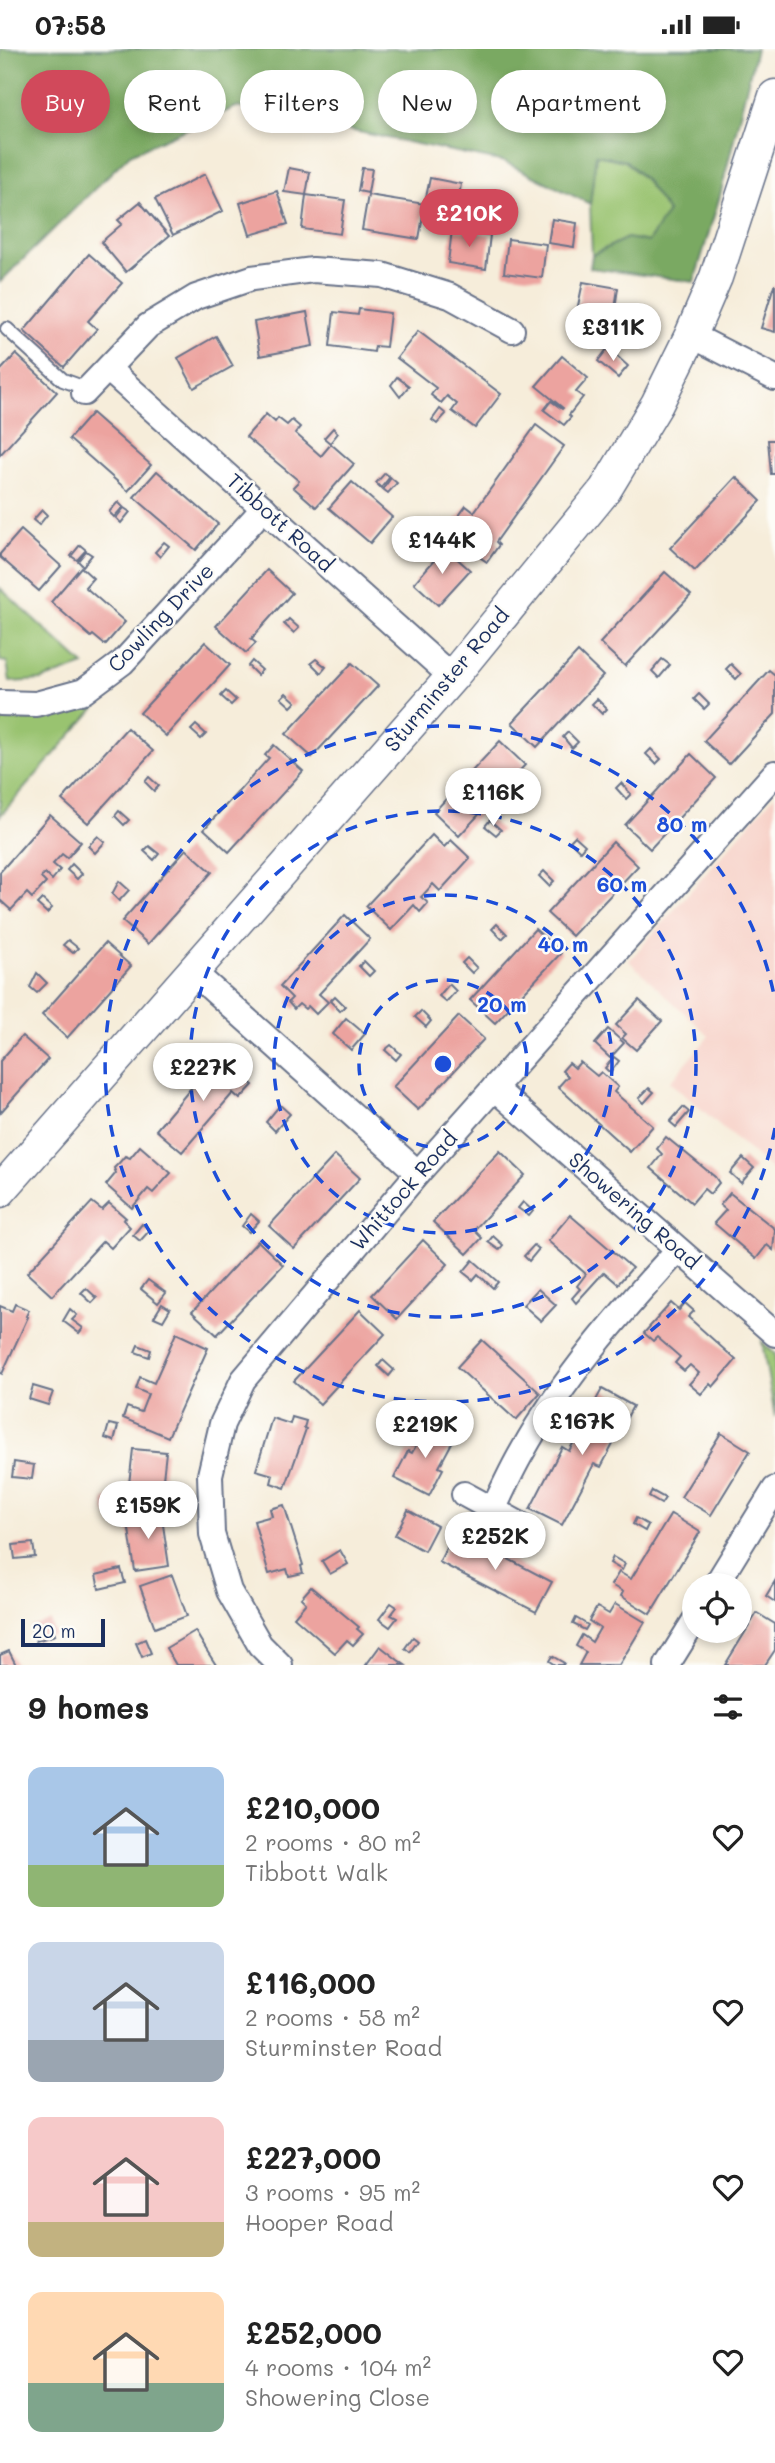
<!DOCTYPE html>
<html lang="en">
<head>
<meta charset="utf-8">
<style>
  :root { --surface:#fff; --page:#f2f2f2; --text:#222; --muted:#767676; --accent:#d1495b }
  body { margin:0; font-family:Mali,sans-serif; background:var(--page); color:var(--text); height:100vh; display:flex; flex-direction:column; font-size:26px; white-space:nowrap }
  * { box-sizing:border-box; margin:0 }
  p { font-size:23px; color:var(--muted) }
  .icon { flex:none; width:38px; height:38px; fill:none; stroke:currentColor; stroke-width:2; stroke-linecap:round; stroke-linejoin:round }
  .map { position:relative; height:1616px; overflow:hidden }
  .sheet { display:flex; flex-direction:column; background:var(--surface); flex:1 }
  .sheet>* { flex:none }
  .top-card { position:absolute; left:21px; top:21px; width:733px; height:63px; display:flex; gap:14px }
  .fabs { position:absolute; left:682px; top:1524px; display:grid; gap:14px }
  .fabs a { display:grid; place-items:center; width:70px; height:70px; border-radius:50%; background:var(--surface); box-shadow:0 4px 10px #0003; font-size:35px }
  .scale { position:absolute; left:21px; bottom:18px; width:84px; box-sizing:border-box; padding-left:7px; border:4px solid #1b2f5e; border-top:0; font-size:19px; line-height:24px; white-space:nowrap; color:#1b2f5e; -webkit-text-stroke:5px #fdfcf7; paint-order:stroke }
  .price { position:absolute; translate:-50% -60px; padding:0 16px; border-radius:24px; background:#fff; color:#222; font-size:23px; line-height:46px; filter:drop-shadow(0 2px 4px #0008) }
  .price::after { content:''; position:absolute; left:50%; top:42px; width:21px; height:16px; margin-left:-10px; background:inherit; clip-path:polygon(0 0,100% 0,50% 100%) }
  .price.current { background:var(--accent); color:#fff }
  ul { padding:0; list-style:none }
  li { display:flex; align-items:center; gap:21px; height:175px; padding:0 28px }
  li span { display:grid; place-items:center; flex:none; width:196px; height:140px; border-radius:14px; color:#555 }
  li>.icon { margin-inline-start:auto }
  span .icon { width:84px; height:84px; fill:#fffc; stroke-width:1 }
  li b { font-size:30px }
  h2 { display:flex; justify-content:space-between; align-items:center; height:84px; padding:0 28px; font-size:30px }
  .tag { padding:0 24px; border-radius:32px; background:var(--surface); box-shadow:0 4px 10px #0003; font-size:24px; line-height:63px }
  .tag.current { background:var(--accent); color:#fff }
  .status { display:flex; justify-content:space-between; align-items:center; height:49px; padding:0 35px; background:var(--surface); direction:ltr }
  .status svg { height:19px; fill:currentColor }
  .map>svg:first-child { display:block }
  .built { fill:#f7d1c8 }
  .green { fill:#99c36f; stroke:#5a7966; stroke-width:2 }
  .forest { fill:#7aa962; stroke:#4a6c60; stroke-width:2 }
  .building { fill:#eca39f }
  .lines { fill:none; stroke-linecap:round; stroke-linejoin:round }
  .service-casing { stroke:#687289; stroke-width:16 }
  .minor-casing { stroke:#687289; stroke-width:28 }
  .tertiary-casing { stroke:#687289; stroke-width:35 }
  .service { stroke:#fff; stroke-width:12 }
  .minor { stroke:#fff; stroke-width:24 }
  .tertiary { stroke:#fff; stroke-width:32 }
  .ring { fill:none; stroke:#1d4ed8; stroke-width:3.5; stroke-dasharray:12 9 }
  .labels { text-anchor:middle; stroke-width:5; stroke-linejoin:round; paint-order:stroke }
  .street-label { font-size:21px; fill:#1b2f5e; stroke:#fdfcf7 }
  .centre { fill:#1d4ed8; stroke:#fdfcf7; stroke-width:3.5 }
  .ring-label { font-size:21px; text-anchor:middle; font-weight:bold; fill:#1d4ed8; stroke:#fdfcf7; stroke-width:5; stroke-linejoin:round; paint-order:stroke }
</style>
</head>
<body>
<div class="status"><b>07:58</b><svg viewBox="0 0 49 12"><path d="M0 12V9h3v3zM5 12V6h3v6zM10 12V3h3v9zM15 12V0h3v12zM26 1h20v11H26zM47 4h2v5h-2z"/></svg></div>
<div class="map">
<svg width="775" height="1616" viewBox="0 0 775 1616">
  <rect width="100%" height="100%" fill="#fdfcf7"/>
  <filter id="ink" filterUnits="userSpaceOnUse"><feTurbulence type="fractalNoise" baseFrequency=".0143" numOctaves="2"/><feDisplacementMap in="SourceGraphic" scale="14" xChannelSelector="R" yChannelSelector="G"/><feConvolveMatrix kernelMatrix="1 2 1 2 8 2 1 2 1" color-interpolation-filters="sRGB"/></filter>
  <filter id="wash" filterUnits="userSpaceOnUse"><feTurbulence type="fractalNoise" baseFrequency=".00686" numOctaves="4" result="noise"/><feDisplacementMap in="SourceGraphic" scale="28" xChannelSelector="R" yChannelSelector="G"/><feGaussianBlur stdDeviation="1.57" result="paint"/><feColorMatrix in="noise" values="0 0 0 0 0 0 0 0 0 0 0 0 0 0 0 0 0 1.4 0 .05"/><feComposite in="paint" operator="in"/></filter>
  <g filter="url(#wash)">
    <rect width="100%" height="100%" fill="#f6edda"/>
    <!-- built -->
    <polygon class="built" points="775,746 775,1124 670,1033 709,987 629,912"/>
    <!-- green -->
    <g class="green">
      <polygon points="596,106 625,112 645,131 668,163 648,193 627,189 592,206 590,155"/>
      <polygon points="0,539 84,616 42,631 10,633 7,613 0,612"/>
      <path d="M108 644 0 767V671C44 672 69 664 108 644Z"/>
      <polygon points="762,1293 775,1305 775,1368"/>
    </g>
    <!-- forest -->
    <polygon class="forest" points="0,0 756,0 720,147 694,233 590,219 592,206 627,189 648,193 668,163 645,131 626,112 596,106 590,155 505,113 236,58 130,105 0,233"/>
    <g id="blocks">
      <!-- building -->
      <g class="building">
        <polygon points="289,119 310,123 306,146 284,143"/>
        <polygon points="362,119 372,120 368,144 358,142"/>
        <polygon points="205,125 223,162 173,186 155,150"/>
        <polygon points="430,129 461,135 457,159 425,153"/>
        <polygon points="277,142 288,175 250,186 240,154"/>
        <polygon points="306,146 345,151 340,185 302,180"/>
        <polygon points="368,146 425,155 419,190 362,181"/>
        <polygon points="140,153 169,187 126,223 101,193 122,175 118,171"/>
        <polygon points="552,170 577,174 574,198 548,194"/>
        <polygon points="452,181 490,186 486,220 448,214"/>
        <polygon points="508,190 546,195 542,229 504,224"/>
        <polygon points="89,205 122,234 88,272 97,280 64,318 24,282"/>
        <polygon points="583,233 618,239 615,259 622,260 619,276 611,274 611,277 575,271"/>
        <polygon points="774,236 775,236 775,283 761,279"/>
        <polygon points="359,260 390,264 386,298 375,297 374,303 330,297 334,263 358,266"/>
        <polygon points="307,263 313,297 260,307 254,273"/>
        <polygon points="418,282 501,345 475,379 452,362 457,355 447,347 441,354 431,346 436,339 397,309"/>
        <polygon points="216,287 233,317 194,339 178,309"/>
        <polygon points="608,299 628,317 618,329 598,312"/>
        <polygon points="16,305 57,343 0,406 0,322"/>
        <polygon points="562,307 588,329 576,343 583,348 569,366 571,368 564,376 544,361 551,352 562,360 563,359 536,337"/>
        <polygon points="397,328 409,337 400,348 391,336"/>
        <polygon points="440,360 446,365 437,375 432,371"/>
        <polygon points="92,364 151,416 128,442 69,390"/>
        <polygon points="266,365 275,373 278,369 287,376 292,371 300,378 295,384 321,407 331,395 354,415 316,458 293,438 299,432 246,388"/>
        <polygon points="536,376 564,397 496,493 499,496 487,513 455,491 462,481 453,475 466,457 474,463"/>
        <polygon points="333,379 338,384 330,394 324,389"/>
        <polygon points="768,391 775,391 775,425 771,425"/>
        <polygon points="157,422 218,475 196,501 134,448"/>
        <polygon points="385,424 390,428 381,439 376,434"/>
        <polygon points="736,428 761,452 695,522 670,499"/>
        <polygon points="391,429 397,434 388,444 383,440"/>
        <polygon points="352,433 392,468 370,494 329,459"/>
        <polygon points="118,453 123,458 114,468 109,463"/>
        <polygon points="124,459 130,463 121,474 116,469"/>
        <polygon points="42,461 47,466 39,476 33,471"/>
        <polygon points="21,481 61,517 39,542 0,508 0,505"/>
        <polygon points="164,493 169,497 160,508 155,503"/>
        <polygon points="80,496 86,501 77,511 71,507"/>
        <polygon points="445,499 470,521 438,556 414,534"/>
        <polygon points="86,502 92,506 83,517 78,512"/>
        <polygon points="81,518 93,529 85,538 125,573 105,596 93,586 91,588 51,553"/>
        <polygon points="267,521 292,544 251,590 256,594 246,604 216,577"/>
        <polygon points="665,523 691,546 625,617 600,594"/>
        <polygon points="289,570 299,579 294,584 284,575"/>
        <polygon points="205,593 230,616 166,687 140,664"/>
        <polygon points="578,603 603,627 537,698 512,674"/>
        <polygon points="316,610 326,618 321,624 311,614"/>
        <polygon points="662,610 670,616 659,629 652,622"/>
        <polygon points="252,612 262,621 257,626 248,617"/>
        <polygon points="352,614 378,637 312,708 286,685"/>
        <polygon points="731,615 741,625 736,630 726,620"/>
        <polygon points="769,621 775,626 775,665 729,715 704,692"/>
        <polygon points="226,642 236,651 231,656 221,647"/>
        <polygon points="286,644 296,653 291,658 281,649"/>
        <polygon points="699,645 709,655 704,660 694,650"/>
        <polygon points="597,650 607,660 602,665 592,655"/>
        <polygon points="196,676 206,685 201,690 191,681"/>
        <polygon points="127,679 153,702 88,774 62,751"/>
        <polygon points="568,683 578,693 572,699 563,688"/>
        <polygon points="500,692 525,716 459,787 434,763"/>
        <polygon points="274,696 303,722 229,803 204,780 269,709 265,706"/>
        <polygon points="651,700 661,710 656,715 646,705"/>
        <polygon points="691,705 716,729 650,800 625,776"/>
        <polygon points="149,728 159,737 154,742 145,733"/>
        <polygon points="621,734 631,745 626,750 616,739"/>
        <polygon points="520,737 530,747 525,752 515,741"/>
        <polygon points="119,762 129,771 124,776 115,767"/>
        <polygon points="50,766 81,793 67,809 62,805 53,815 60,821 52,831 45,824 41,829 46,834 32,849 27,844 11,861 0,851 0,823"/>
        <polygon points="490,771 501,781 496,786 485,777"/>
        <polygon points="432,786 444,798 451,791 470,809 440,842 433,835 423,846 421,848 428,854 420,863 414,856 391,881 366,857"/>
        <polygon points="98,787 105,793 95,804 88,797"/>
        <polygon points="575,787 585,796 580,802 570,792"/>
        <polygon points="613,793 638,817 572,887 547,864"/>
        <polygon points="149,797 159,805 154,811 144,802"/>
        <polygon points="186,800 212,823 148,895 122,872"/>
        <polygon points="72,815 82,825 77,830 67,821"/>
        <polygon points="544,822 554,832 549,837 539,827"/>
        <polygon points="119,832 129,841 119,852 112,845"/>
        <polygon points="42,850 52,859 47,864 37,855"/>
        <polygon points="345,866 370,890 319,945 328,953 316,965 308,957 305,960 299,955 294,960 288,953 292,949 280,937"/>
        <polygon points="497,875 507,885 502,890 492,880"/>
        <polygon points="535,880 561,904 495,974 470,951"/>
        <polygon points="68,891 78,899 73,904 63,896"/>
        <polygon points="105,894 131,917 67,989 42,966"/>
        <polygon points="467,909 477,919 472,924 462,914"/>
        <polygon points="364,912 374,922 369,927 359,917"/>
        <polygon points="37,924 47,934 37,944 30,938"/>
        <polygon points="449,935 456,942 446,953 439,947"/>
        <polygon points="335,947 345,957 340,962 330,952"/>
        <polygon points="639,951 662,972 636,1001 622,989 626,985 616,976"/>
        <polygon points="421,962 431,972 426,978 415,968"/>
        <polygon points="459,967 484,990 418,1061 393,1038"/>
        <polygon points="346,969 365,985 351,1001 333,985"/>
        <polygon points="608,980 624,994 610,1009 595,995"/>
        <polygon points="22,987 48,1010 0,1064 0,1012"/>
        <polygon points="391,996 401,1005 396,1011 385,1001"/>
        <polygon points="218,1007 253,1036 240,1050 233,1044 182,1103 156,1081"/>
        <polygon points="614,1008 619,1012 610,1024 605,1019"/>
        <polygon points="580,1013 597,1027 601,1023 618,1038 614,1043 653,1077 630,1103 558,1038 568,1027 562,1022 569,1014 575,1019"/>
        <polygon points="649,1039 654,1043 644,1054 639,1049"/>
        <polygon points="280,1056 290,1065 275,1082 266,1073"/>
        <polygon points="683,1058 689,1063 676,1078 670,1073"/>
        <polygon points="666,1088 715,1128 719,1134 710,1145 704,1140 692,1154 651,1119 662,1105 657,1100"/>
        <polygon points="140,1097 171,1124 153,1144 148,1140 132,1159 106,1136 116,1124 114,1119 119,1114 125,1107 130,1109"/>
        <polygon points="500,1102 525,1126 474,1181 482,1189 467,1205 433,1173"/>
        <polygon points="335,1106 360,1129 294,1200 269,1177"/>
        <polygon points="743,1109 754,1119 741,1134 730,1124"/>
        <polygon points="730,1144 775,1180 773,1201 767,1196 756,1210 714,1174 726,1161 720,1156"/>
        <polygon points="92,1153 102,1161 109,1154 126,1169 123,1171 130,1178 111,1199 103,1192 52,1247 27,1224"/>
        <polygon points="523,1153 533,1162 529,1167 518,1159"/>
        <polygon points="251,1165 259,1172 249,1183 242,1177"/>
        <polygon points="570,1166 632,1219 618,1235 604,1223 576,1254 572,1249 580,1240 577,1237 586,1225 548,1192"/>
        <polygon points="142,1175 150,1181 140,1192 133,1186"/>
        <polygon points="493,1187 503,1196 499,1201 488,1193"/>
        <polygon points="423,1191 448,1215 397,1270 372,1246"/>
        <polygon points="258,1192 283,1216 217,1286 192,1263"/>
        <polygon points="534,1196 539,1200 529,1212 524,1207"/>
        <polygon points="473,1211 498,1233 493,1239 478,1225 473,1231 463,1223"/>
        <polygon points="148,1231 166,1244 158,1254 141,1240"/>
        <polygon points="86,1239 97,1249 92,1254 81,1244"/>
        <polygon points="538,1240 556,1256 541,1272 523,1256"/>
        <polygon points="671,1254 679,1261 685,1254 694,1262 688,1268 736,1311 713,1338 710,1335 701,1345 689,1335 699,1324 690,1316 684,1322 675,1314 680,1308 657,1288 653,1292 644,1284"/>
        <polygon points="15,1255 29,1261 26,1267 28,1268 2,1325 0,1324 0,1257 12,1262"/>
        <polygon points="162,1255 170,1260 163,1272 154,1268"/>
        <polygon points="70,1260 77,1266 72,1271 83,1279 79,1284 63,1272"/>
        <polygon points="360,1261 385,1285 320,1355 294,1332"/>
        <polygon points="176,1284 208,1299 168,1388 123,1369 127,1358 141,1363 148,1345 136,1340 140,1328 154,1334"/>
        <polygon points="482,1291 540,1344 516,1371 457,1318"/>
        <polygon points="138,1296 151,1301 149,1308 135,1303"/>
        <polygon points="383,1311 394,1321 389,1327 378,1317"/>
        <polygon points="33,1337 53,1343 48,1356 29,1350"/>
        <polygon points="602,1340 633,1357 601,1418 594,1415 562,1476 530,1460 562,1398 569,1402"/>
        <polygon points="292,1368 306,1372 304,1379 306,1380 285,1439 271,1434 273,1426 256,1421 272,1369 290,1375"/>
        <polygon points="428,1374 455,1388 439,1418 443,1420 429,1447 394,1429 408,1402 412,1404"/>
        <polygon points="109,1375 118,1377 114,1392 105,1389"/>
        <polygon points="721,1384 750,1402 711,1466 681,1448"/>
        <polygon points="133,1400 166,1403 161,1448 128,1444"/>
        <polygon points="14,1413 34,1416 32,1430 12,1428"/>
        <polygon points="652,1442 665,1449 661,1455 649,1448"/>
        <polygon points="113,1449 115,1464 105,1464 104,1450"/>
        <polygon points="284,1456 303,1516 301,1517 303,1524 289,1527 287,1520 269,1525 254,1472 272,1467 270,1460"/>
        <polygon points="408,1461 437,1477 424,1502 395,1486"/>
        <polygon points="161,1462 169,1517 135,1522 127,1466"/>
        <polygon points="671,1465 700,1483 650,1565 621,1547 623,1543 611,1536 619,1523 631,1530"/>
        <polygon points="636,1469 648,1476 645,1482 633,1475"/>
        <polygon points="455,1482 552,1533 536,1563 439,1513"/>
        <polygon points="33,1494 35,1508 15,1510 13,1496"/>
        <polygon points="340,1501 348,1515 330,1525 322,1512"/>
        <polygon points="613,1508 625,1515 622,1521 610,1514"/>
        <polygon points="121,1520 125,1534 99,1540 96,1526"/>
        <polygon points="172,1526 187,1567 155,1579 140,1537"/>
        <polygon points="775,1532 775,1553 766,1547"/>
        <polygon points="311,1538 359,1578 357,1580 363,1585 353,1596 347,1591 335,1604 294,1568 306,1554 301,1549"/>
        <polygon points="391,1554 397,1558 391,1566 397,1569 390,1578 379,1570"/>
        <polygon points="615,1555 645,1573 619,1616 579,1616 586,1603 576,1597 582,1586 592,1593 600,1579 589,1572 597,1558 609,1565"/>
        <polygon points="757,1564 775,1575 775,1601 765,1616 725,1616"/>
        <polygon points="576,1569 588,1576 585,1581 573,1575"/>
        <polygon points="50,1572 55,1586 36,1592 31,1578"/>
        <polygon points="195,1582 207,1602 216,1616 176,1616 166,1599"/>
        <polygon points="413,1588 418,1592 410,1603 405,1599"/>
        <polygon points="145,1590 151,1604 142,1608 136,1594"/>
        <polygon points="380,1597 398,1611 405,1616 366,1616"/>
        <polygon points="9,1602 16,1616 0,1616 0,1606"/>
        <polygon points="552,1607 564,1614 563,1616 555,1616 549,1612"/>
      </g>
    </g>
  </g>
  <g filter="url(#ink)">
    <use href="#blocks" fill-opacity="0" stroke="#687289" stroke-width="2"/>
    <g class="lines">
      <defs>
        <polyline id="service" points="7,280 63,331 88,340"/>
        <g id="minor">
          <polyline points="691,286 775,329"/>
          <polyline points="108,320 452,628"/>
          <polyline points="84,344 148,277 196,248 252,229 313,221 382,226 450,247 512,281"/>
          <polyline points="0,654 36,655 84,642 123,613 264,459"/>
          <polyline points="192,922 418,1124"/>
          <polyline points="494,1039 775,1285"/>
          <polyline points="464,1445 523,1477"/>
          <path d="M493 1461C502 1442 511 1422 522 1403 563 1329 621 1263 678 1201"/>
          <polyline points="716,1536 775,1440"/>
          <polyline points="280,1616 260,1596 229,1542 212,1485 210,1426 222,1375 243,1331 418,1124 775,724"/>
          <polyline points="667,1616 695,1571"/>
        </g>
        <polyline id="tertiary" points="0,1142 452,628 605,441 657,355 691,286 716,228 775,47"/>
      </defs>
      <!-- service casing -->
      <use href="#service" class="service-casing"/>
      <!-- minor casing -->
      <use href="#minor" class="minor-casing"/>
      <!-- tertiary casing -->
      <use href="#tertiary" class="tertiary-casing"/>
      <!-- service -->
      <use href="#service" class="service"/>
      <!-- minor -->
      <use href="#minor" class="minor"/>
      <!-- tertiary -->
      <use href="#tertiary" class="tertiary"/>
    </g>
  </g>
  <!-- distance rings -->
  <g class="ring">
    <circle cx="443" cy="1015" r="84"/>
    <circle cx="443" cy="1015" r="169"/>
    <circle cx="443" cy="1015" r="253"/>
    <path d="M775 1079A338 338 0 1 1 775 951"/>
  </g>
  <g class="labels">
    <!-- street labels -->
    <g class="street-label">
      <text transform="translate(280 474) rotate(42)" y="7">Tibbott Road</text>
      <text transform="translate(161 569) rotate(-46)" y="7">Cowling Drive</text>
      <text transform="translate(447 631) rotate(-50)" y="7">Sturminster Road</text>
      <text transform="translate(404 1142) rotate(-49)" y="7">Whittock Road</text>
      <text transform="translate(634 1162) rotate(41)" y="7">Showering Road</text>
    </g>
  </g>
  <circle cx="443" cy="1015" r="10" class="centre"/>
  <g class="ring-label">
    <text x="682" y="783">80 m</text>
    <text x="622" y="843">60 m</text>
    <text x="563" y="903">40 m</text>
    <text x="502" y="963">20 m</text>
  </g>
</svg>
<div class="fabs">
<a><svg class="icon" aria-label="locate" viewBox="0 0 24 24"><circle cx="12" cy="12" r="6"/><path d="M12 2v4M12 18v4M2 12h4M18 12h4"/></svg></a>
</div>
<div class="scale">20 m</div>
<b class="price current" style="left:469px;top:200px">£210K</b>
<b class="price" style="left:613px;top:314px">£311K</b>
<b class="price" style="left:442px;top:527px">£144K</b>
<b class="price" style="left:493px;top:779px">£116K</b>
<b class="price" style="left:203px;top:1054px">£227K</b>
<b class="price" style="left:582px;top:1408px">£167K</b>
<b class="price" style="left:425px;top:1411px">£219K</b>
<b class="price" style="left:148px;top:1492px">£159K</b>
<b class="price" style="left:495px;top:1523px">£252K</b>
<div class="top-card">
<a class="tag current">Buy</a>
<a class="tag">Rent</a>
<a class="tag">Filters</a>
<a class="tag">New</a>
<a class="tag">Apartment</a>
</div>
</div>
<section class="sheet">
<h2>9 homes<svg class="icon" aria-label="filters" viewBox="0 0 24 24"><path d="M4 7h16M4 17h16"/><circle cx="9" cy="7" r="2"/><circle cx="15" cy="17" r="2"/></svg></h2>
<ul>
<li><span style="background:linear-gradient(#a9c7e8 70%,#8fb573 0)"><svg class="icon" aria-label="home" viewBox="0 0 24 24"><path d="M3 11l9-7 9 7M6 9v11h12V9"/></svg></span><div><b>£210,000</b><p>2 rooms · 80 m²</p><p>Tibbott Walk</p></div><svg class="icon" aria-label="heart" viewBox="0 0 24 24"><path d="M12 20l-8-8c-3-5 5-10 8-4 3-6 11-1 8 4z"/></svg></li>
<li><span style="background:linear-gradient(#c9d6e8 70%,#9aa5b1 0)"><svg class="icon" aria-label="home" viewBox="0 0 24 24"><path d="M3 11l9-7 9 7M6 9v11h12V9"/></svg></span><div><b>£116,000</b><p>2 rooms · 58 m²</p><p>Sturminster Road</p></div><svg class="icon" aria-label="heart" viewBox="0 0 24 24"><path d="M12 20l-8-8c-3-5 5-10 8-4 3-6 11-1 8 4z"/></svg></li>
<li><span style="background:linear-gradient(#f6c9c9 75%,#c2b280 0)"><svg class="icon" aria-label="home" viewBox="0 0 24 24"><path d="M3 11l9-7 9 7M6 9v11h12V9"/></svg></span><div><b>£227,000</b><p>3 rooms · 95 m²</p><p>Hooper Road</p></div><svg class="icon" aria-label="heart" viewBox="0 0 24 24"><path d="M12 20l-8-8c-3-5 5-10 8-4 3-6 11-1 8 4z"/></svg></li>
<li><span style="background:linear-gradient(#ffd9b3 65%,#7fa58c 0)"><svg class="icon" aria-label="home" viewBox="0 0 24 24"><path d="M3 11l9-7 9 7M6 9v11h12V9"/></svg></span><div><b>£252,000</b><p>4 rooms · 104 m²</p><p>Showering Close</p></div><svg class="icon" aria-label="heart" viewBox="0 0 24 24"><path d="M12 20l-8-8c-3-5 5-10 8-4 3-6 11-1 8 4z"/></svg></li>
</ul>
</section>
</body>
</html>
